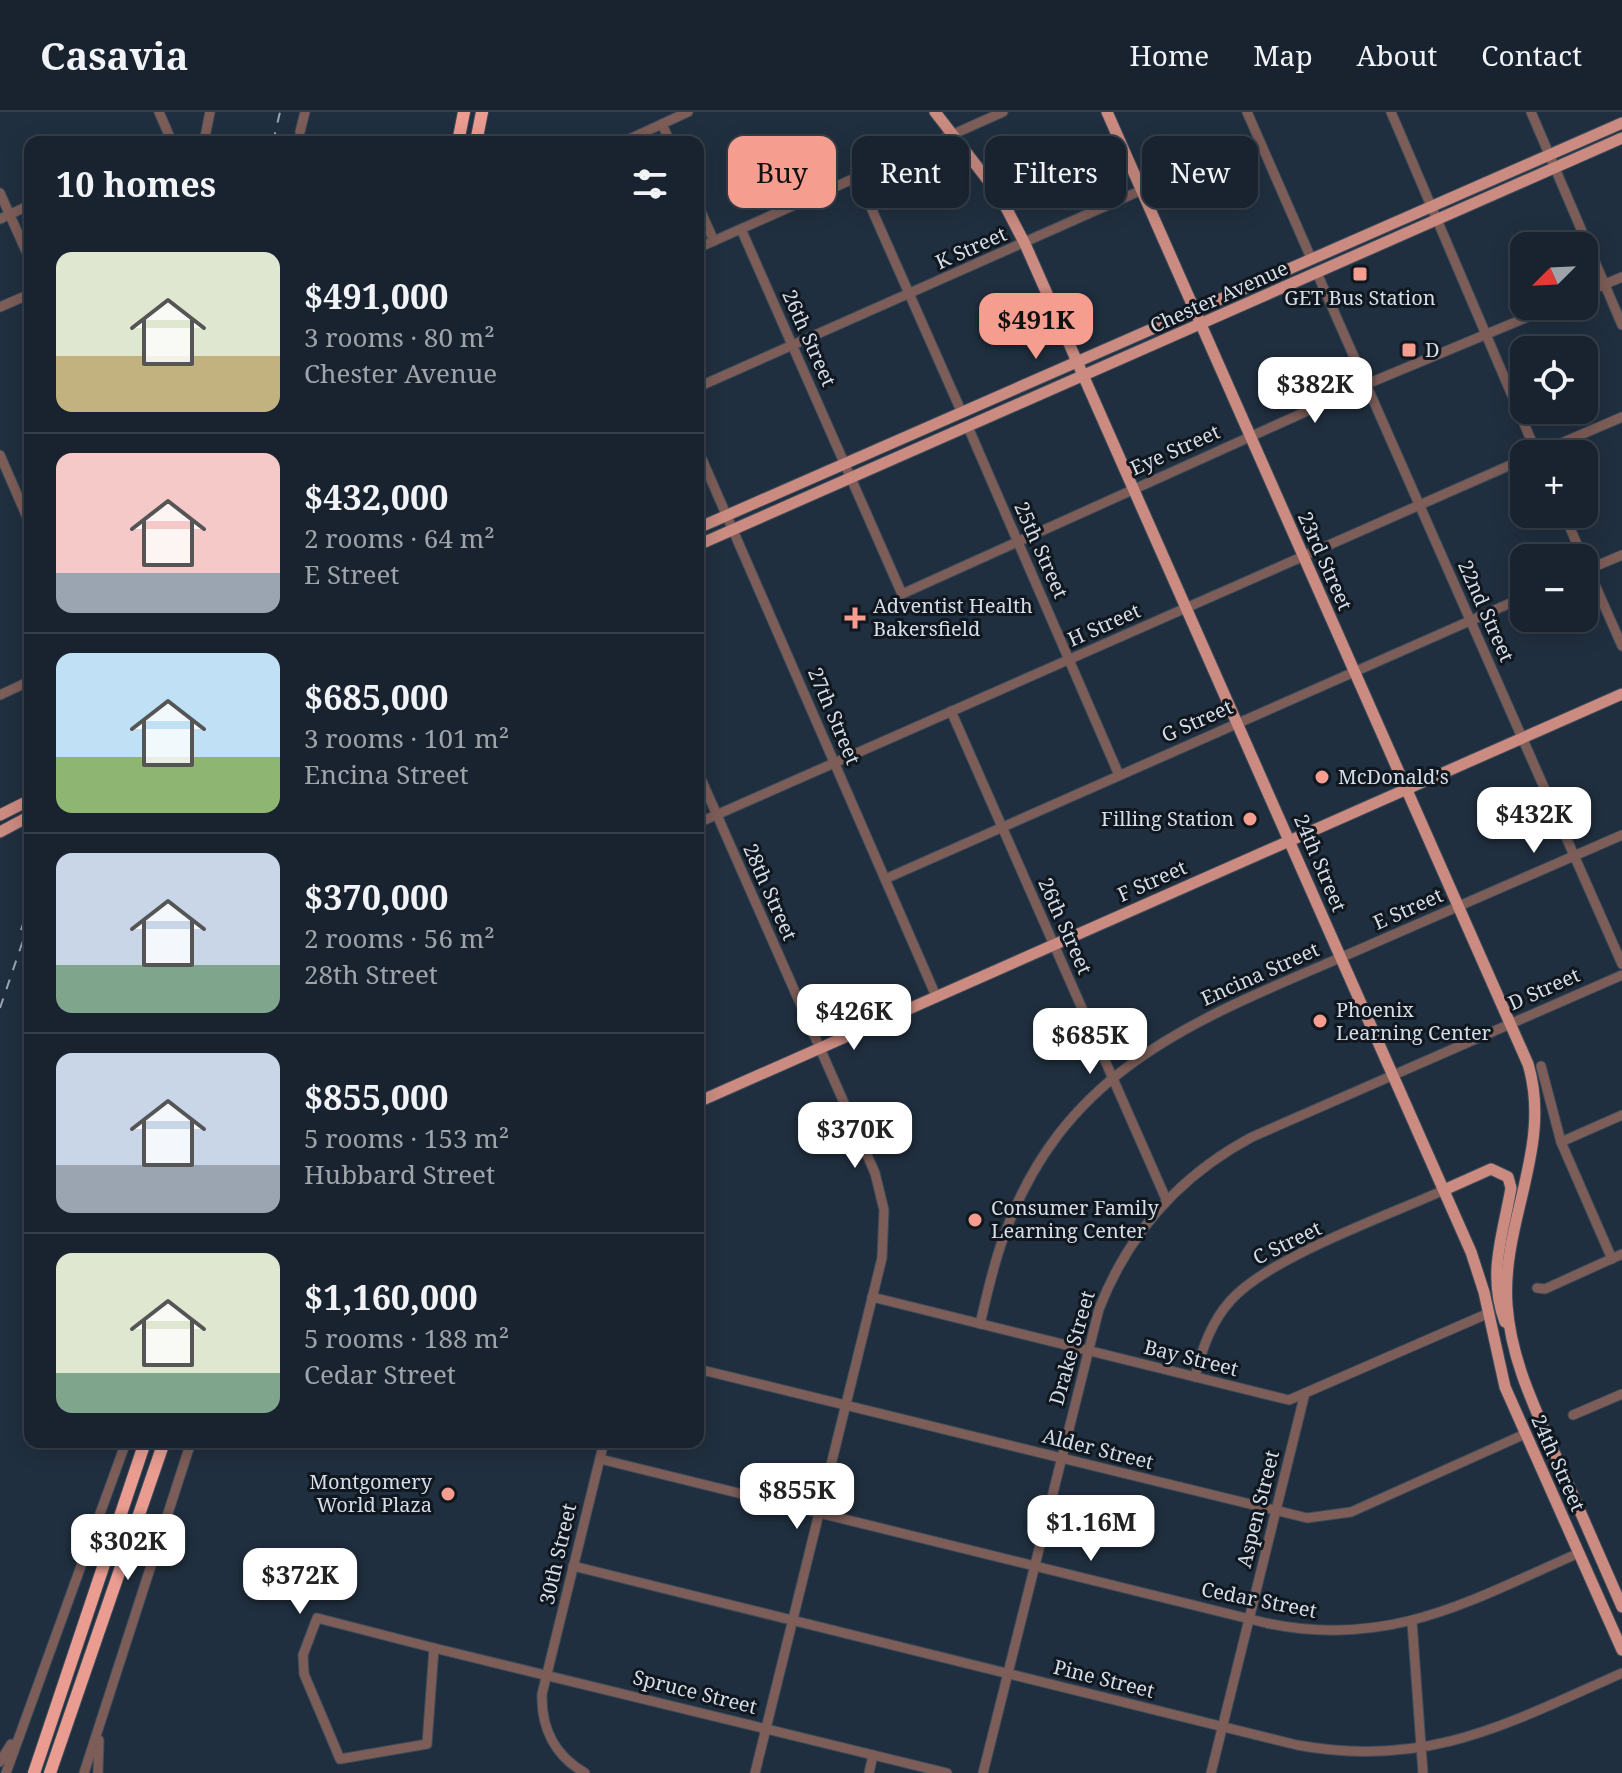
<!DOCTYPE html>
<html lang="en">
<head>
<meta charset="utf-8">
<style>
  :root { --surface:#18232f; --page:#252f3b; --text:#f1f3f6; --muted:#9fa4aa; --line:#36404b; --accent:#f59d8f }
  body { margin:0; font-family:"Noto Serif",serif; background:var(--page); color:var(--text); height:100vh; display:flex; flex-direction:column; font-size:30px; white-space:nowrap }
  * { box-sizing:border-box; margin:0 }
  p { font-size:26px; color:var(--muted) }
  .icon { flex:none; width:44px; height:44px; fill:none; stroke:currentColor; stroke-width:2; stroke-linecap:round; stroke-linejoin:round }
  .map { position:relative; flex:1; overflow:hidden }
  .panel { position:absolute; left:24px; top:24px; width:680px; height:1312px; display:flex; flex-direction:column; background:var(--surface); border-radius:16px; box-shadow:0 4px 20px #0003,0 0 0 2px var(--line) }
  .panel>* { flex:none }
  .top-card { position:absolute; left:728px; top:24px; width:760px; height:72px; display:flex; gap:16px }
  .needle { width:52px; rotate:246deg }
  .fabs { position:absolute; left:1510px; top:120px; display:grid; gap:16px }
  .fabs a { display:grid; place-items:center; width:88px; height:88px; border-radius:16px; background:var(--surface); box-shadow:0 4px 20px #0003,0 0 0 2px var(--line); font-size:40px }
  .price { position:absolute; translate:-50% -68px; padding:0 18px; border-radius:16px; background:#fff; color:#222; font-size:26px; line-height:52px; filter:drop-shadow(0 2px 4px #0008) }
  .price::after { content:''; position:absolute; left:50%; top:48px; width:24px; height:18px; margin-left:-12px; background:inherit; clip-path:polygon(0 0,100% 0,50% 100%) }
  .price.on { background:var(--accent); color:#111 }
  ul { padding:0; list-style:none }
  li { display:flex; align-items:center; gap:24px; height:200px; padding:0 32px }
  li+li { border-top:2px solid var(--line) }
  li span { display:grid; place-items:center; flex:none; width:224px; height:160px; border-radius:16px; color:#555 }
  li>.icon { margin-inline-start:auto }
  span .icon { width:96px; height:96px; fill:#fffc; stroke-width:1 }
  li b { font-size:34px }
  h2 { display:flex; justify-content:space-between; align-items:center; height:96px; padding:0 32px; font-size:34px }
  .chip { padding:0 28px; border-radius:16px; background:var(--surface); box-shadow:0 4px 20px #0003,0 0 0 2px var(--line); font-size:28px; line-height:72px }
  .chip.on { background:var(--accent); color:#111 }
  header { display:flex; align-items:center; gap:48px; box-sizing:border-box; height:112px; padding:0 40px; background:var(--surface); border-bottom:2px solid var(--line) }
  header strong { font-size:38px }
  nav { display:flex; gap:44px; margin-inline-start:auto; font-size:28px }
  .map>svg:first-child { display:block }
  .lines { fill:none; stroke-linecap:round; stroke-linejoin:round }
  .minor-casing { stroke:#3d4b5a; stroke-width:11 }
  .major-casing { stroke:#3d4b5a; stroke-width:13 }
  .highway-casing { stroke:#3d4b5a; stroke-width:14 }
  .minor { stroke:#7d5d58; stroke-width:9 }
  .major { stroke:#cb8b81; stroke-width:11 }
  .highway { stroke:#ea9c90; stroke-width:12 }
  .rail { stroke:#9ba6b3; stroke-width:2; stroke-dasharray:10 10; stroke-linecap:butt }
  .poi-dot { fill:#f59d8f; stroke:#10171e; stroke-width:3 }
  .labels { text-anchor:middle; stroke-width:6; stroke-linejoin:round; paint-order:stroke }
  .street-label { font-size:20px; fill:#d4dde8; stroke:#10171e }
  .poi-label { font-size:20px; fill:#d4dde8; stroke:#10171e; text-anchor:start }
</style>
</head>
<body>
<header>
<strong>Casavia</strong>
<nav><a>Home</a><a>Map</a><a>About</a><a>Contact</a></nav>
</header>
<div class="map">
<svg width="1622" height="1661" viewBox="0 0 1622 1661">
  <rect width="100%" height="100%" fill="#202f3f"/>
  <g class="lines">
    <defs>
      <g id="minor">
        <polyline points="159,0 172,30"/>
        <polyline points="1247,0 1311,146"/>
        <polyline points="1391,0 1537,342"/>
        <polyline points="1531,0 1622,213"/>
        <polyline points="662,12 670,30"/>
        <polyline points="300,20 305,0"/>
        <polyline points="204,30 210,0"/>
        <polyline points="623,30 688,0"/>
        <polyline points="857,64 962,301"/>
        <polyline points="0,81 30,148"/>
        <polyline points="698,93 714,129"/>
        <polyline points="0,107 30,93"/>
        <polyline points="741,117 902,482 1367,272 1554,194"/>
        <polyline points="698,136 1003,0"/>
        <polyline points="1317,161 1622,852"/>
        <polyline points="1584,181 1622,165"/>
        <polyline points="0,195 30,182"/>
        <polyline points="698,275 1196,54 1259,30"/>
        <polyline points="968,315 1119,663"/>
        <polyline points="698,338 936,884"/>
        <polyline points="1536,342 1622,305"/>
        <polyline points="0,343 30,412"/>
        <polyline points="1564,402 1583,446"/>
        <polyline points="1584,448 1622,534"/>
        <polyline points="1584,459 1622,443"/>
        <polyline points="0,583 30,569"/>
        <polyline points="951,599 1166,1087"/>
        <polyline points="698,660 875,1061 884,1098 882,1146 755,1661"/>
        <polyline points="698,711 1524,347"/>
        <polyline points="885,767 1524,485"/>
        <polyline points="1541,954 1561,1030 1612,1147"/>
        <polyline points="1561,1030 1622,1003"/>
        <polyline points="1537,1176 1545,1177 1622,1142"/>
        <polyline points="872,1185 1289,1288 1489,1201"/>
        <path d="M980 1212C987 1183 993 1153 1004 1124 1064 955 1198 907 1349 842 1440 803 1531 763 1622 723"/>
        <polyline points="698,1257 1307,1406 1351,1400 1525,1322"/>
        <path d="M1195 1265C1202 1237 1211 1210 1231 1188 1270 1145 1387 1104 1444 1078"/>
        <polyline points="1573,1303 1622,1282"/>
        <path d="M600 1347 1266 1511C1390 1537 1469 1489 1579 1441"/>
        <path d="M573 1454 1297 1633C1427 1657 1507 1612 1622 1561"/>
        <polygon points="317,1506 434,1536 427,1632 340,1647 304,1562 303,1543"/>
        <polyline points="1412,1510 1423,1661"/>
        <polyline points="434,1536 947,1661"/>
        <polyline points="0,1650 11,1632"/>
        <polyline points="6,1661 126,1330"/>
        <polyline points="84,1661 191,1330"/>
        <polyline points="98,1661 99,1628"/>
        <path d="M585 1661C555 1644 541 1616 542 1582L604 1330"/>
        <polyline points="869,1661 873,1643"/>
        <path d="M983 1661 1099 1197C1129 1120 1179 1064 1252 1025L1622 863"/>
        <polyline points="1211,1661 1305,1281"/>
      </g>
      <g id="major">
        <polyline points="935,0 1000,84 1025,132 1471,1140 1484,1180 1505,1275 1622,1538"/>
        <path d="M1107 0 1528 952C1553 1035 1501 1110 1507 1193 1511 1249 1536 1298 1558 1349 1579 1398 1601 1446 1622 1495"/>
        <polyline points="698,416 1622,11"/>
        <polyline points="698,433 1622,26"/>
        <polyline points="0,703 30,688"/>
        <polyline points="0,720 30,704"/>
        <polyline points="698,990 1622,582"/>
        <path d="M1444 1078 1491 1057 1508 1065 1511 1076C1503 1123 1487 1162 1505 1210"/>
      </g>
      <g id="highway">
        <polyline points="458,30 464,0"/>
        <polyline points="476,30 482,0"/>
        <polyline points="34,1661 145,1330"/>
        <polyline points="50,1661 164,1330"/>
      </g>
    </defs>
    <!-- minor casing -->
    <use href="#minor" class="minor-casing"/>
    <!-- major casing -->
    <use href="#major" class="major-casing"/>
    <!-- highway casing -->
    <use href="#highway" class="highway-casing"/>
    <!-- minor -->
    <use href="#minor" class="minor"/>
    <!-- major -->
    <use href="#major" class="major"/>
    <!-- highway -->
    <use href="#highway" class="highway"/>
    <!-- rail -->
    <g class="rail">
      <polyline points="273,30 280,0"/>
      <polyline points="21,818 30,791"/>
      <polyline points="0,896 30,808"/>
    </g>
  </g>
  <!-- markers -->
  <g class="poi-dot">
    <rect x="1352" y="154" width="16" height="16" rx="4"/>
    <rect x="1401" y="230" width="16" height="16" rx="4"/>
    <path d="M851 494h8v8h8v8h-8v8h-8v-8h-8v-8h8z"/>
    <circle cx="1322" cy="665" r="8"/>
    <circle cx="1250" cy="707" r="8"/>
    <circle cx="1320" cy="909" r="8"/>
    <circle cx="975" cy="1108" r="8"/>
    <circle cx="448" cy="1382" r="8"/>
  </g>
  <g class="labels">
    <!-- street labels -->
    <g class="street-label">
      <text transform="translate(971 136) rotate(-24)" y="7">K Street</text>
      <text transform="translate(1219 185) rotate(-24)" y="7">Chester Avenue</text>
      <text transform="translate(809 226) rotate(66)" y="7">26th Street</text>
      <text transform="translate(1175 338) rotate(-24)" y="7">Eye Street</text>
      <text transform="translate(1041 438) rotate(66)" y="7">25th Street</text>
      <text transform="translate(1325 449) rotate(66)" y="7">23rd Street</text>
      <text transform="translate(1486 499) rotate(66)" y="7">22nd Street</text>
      <text transform="translate(1104 513) rotate(-24)" y="7">H Street</text>
      <text transform="translate(834 604) rotate(67)" y="7">27th Street</text>
      <text transform="translate(1197 609) rotate(-24)" y="7">G Street</text>
      <text transform="translate(1320 751) rotate(67)" y="7">24th Street</text>
      <text transform="translate(1152 769) rotate(-24)" y="7">F Street</text>
      <text transform="translate(770 780) rotate(66)" y="7">28th Street</text>
      <text transform="translate(1408 797) rotate(-24)" y="7">E Street</text>
      <text transform="translate(1065 814) rotate(66)" y="7">26th Street</text>
      <text transform="translate(1260 862) rotate(-24)" y="7">Encina Street</text>
      <text transform="translate(1544 877) rotate(-24)" y="7">D Street</text>
      <text transform="translate(1287 1131) rotate(-26)" y="7">C Street</text>
      <text transform="translate(1072 1236) rotate(-74)" y="7">Drake Street</text>
      <text transform="translate(1191 1246) rotate(14)" y="7">Bay Street</text>
      <text transform="translate(1098 1337) rotate(14)" y="7">Alder Street</text>
      <text transform="translate(1558 1351) rotate(66)" y="7">24th Street</text>
      <text transform="translate(1258 1397) rotate(-76)" y="7">Aspen Street</text>
      <text transform="translate(558 1442) rotate(-77)" y="7">30th Street</text>
      <text transform="translate(1259 1488) rotate(11)" y="7">Cedar Street</text>
      <text transform="translate(1104 1567) rotate(14)" y="7">Pine Street</text>
      <text transform="translate(695 1580) rotate(14)" y="7">Spruce Street</text>
    </g>
    <!-- poi labels -->
    <g class="poi-label">
      <text x="1360" y="193" text-anchor="middle">GET Bus Station</text>
      <text x="1425" y="245">D</text>
      <text x="873" y="501">Adventist Health<tspan x="873" dy="23">Bakersfield</tspan></text>
      <text x="1338" y="672">McDonald's</text>
      <text x="1234" y="714" text-anchor="end">Filling Station</text>
      <text x="1336" y="905">Phoenix<tspan x="1336" dy="23">Learning Center</tspan></text>
      <text x="991" y="1103">Consumer Family<tspan x="991" dy="23">Learning Center</tspan></text>
      <text x="432" y="1377" text-anchor="end">Montgomery<tspan x="432" dy="23">World Plaza</tspan></text>
    </g>
  </g>
</svg>
<div class="fabs">
<a><svg class="needle" viewBox="-14 -14 28 28"><path d="M0-13l5 13h-10z" fill="#e53935"/><path d="M0 13l5-13h-10z" fill="#9fa4aa"/></svg></a>
<a><svg class="icon" aria-label="locate" viewBox="0 0 24 24"><circle cx="12" cy="12" r="6"/><path d="M12 2v4M12 18v4M2 12h4M18 12h4"/></svg></a>
<a>+</a>
<a>−</a>
</div>
<b class="price on" style="left:1036px;top:249px">$491K</b>
<b class="price" style="left:1315px;top:313px">$382K</b>
<b class="price" style="left:1534px;top:743px">$432K</b>
<b class="price" style="left:854px;top:940px">$426K</b>
<b class="price" style="left:1090px;top:964px">$685K</b>
<b class="price" style="left:855px;top:1058px">$370K</b>
<b class="price" style="left:797px;top:1419px">$855K</b>
<b class="price" style="left:1091px;top:1451px">$1.16M</b>
<b class="price" style="left:128px;top:1470px">$302K</b>
<b class="price" style="left:300px;top:1504px">$372K</b>
<div class="top-card">
<a class="chip on">Buy</a>
<a class="chip">Rent</a>
<a class="chip">Filters</a>
<a class="chip">New</a>
</div>
<section class="panel">
<h2>10 homes<svg class="icon" aria-label="filters" viewBox="0 0 24 24"><path d="M4 7h16M4 17h16"/><circle cx="9" cy="7" r="2"/><circle cx="15" cy="17" r="2"/></svg></h2>
<ul>
<li><span style="background:linear-gradient(#dfe7d0 65%,#c2b280 0)"><svg class="icon" aria-label="home" viewBox="0 0 24 24"><path d="M3 11l9-7 9 7M6 9v11h12V9"/></svg></span><div><b>$491,000</b><p>3 rooms · 80 m²</p><p>Chester Avenue</p></div></li>
<li><span style="background:linear-gradient(#f6c9c9 75%,#9aa5b1 0)"><svg class="icon" aria-label="home" viewBox="0 0 24 24"><path d="M3 11l9-7 9 7M6 9v11h12V9"/></svg></span><div><b>$432,000</b><p>2 rooms · 64 m²</p><p>E Street</p></div></li>
<li><span style="background:linear-gradient(#bfe0f5 65%,#8fb573 0)"><svg class="icon" aria-label="home" viewBox="0 0 24 24"><path d="M3 11l9-7 9 7M6 9v11h12V9"/></svg></span><div><b>$685,000</b><p>3 rooms · 101 m²</p><p>Encina Street</p></div></li>
<li><span style="background:linear-gradient(#c9d6e8 70%,#7fa58c 0)"><svg class="icon" aria-label="home" viewBox="0 0 24 24"><path d="M3 11l9-7 9 7M6 9v11h12V9"/></svg></span><div><b>$370,000</b><p>2 rooms · 56 m²</p><p>28th Street</p></div></li>
<li><span style="background:linear-gradient(#c9d6e8 70%,#9aa5b1 0)"><svg class="icon" aria-label="home" viewBox="0 0 24 24"><path d="M3 11l9-7 9 7M6 9v11h12V9"/></svg></span><div><b>$855,000</b><p>5 rooms · 153 m²</p><p>Hubbard Street</p></div></li>
<li><span style="background:linear-gradient(#dfe7d0 75%,#7fa58c 0)"><svg class="icon" aria-label="home" viewBox="0 0 24 24"><path d="M3 11l9-7 9 7M6 9v11h12V9"/></svg></span><div><b>$1,160,000</b><p>5 rooms · 188 m²</p><p>Cedar Street</p></div></li>
</ul>
</section>
</div>
</body>
</html>
